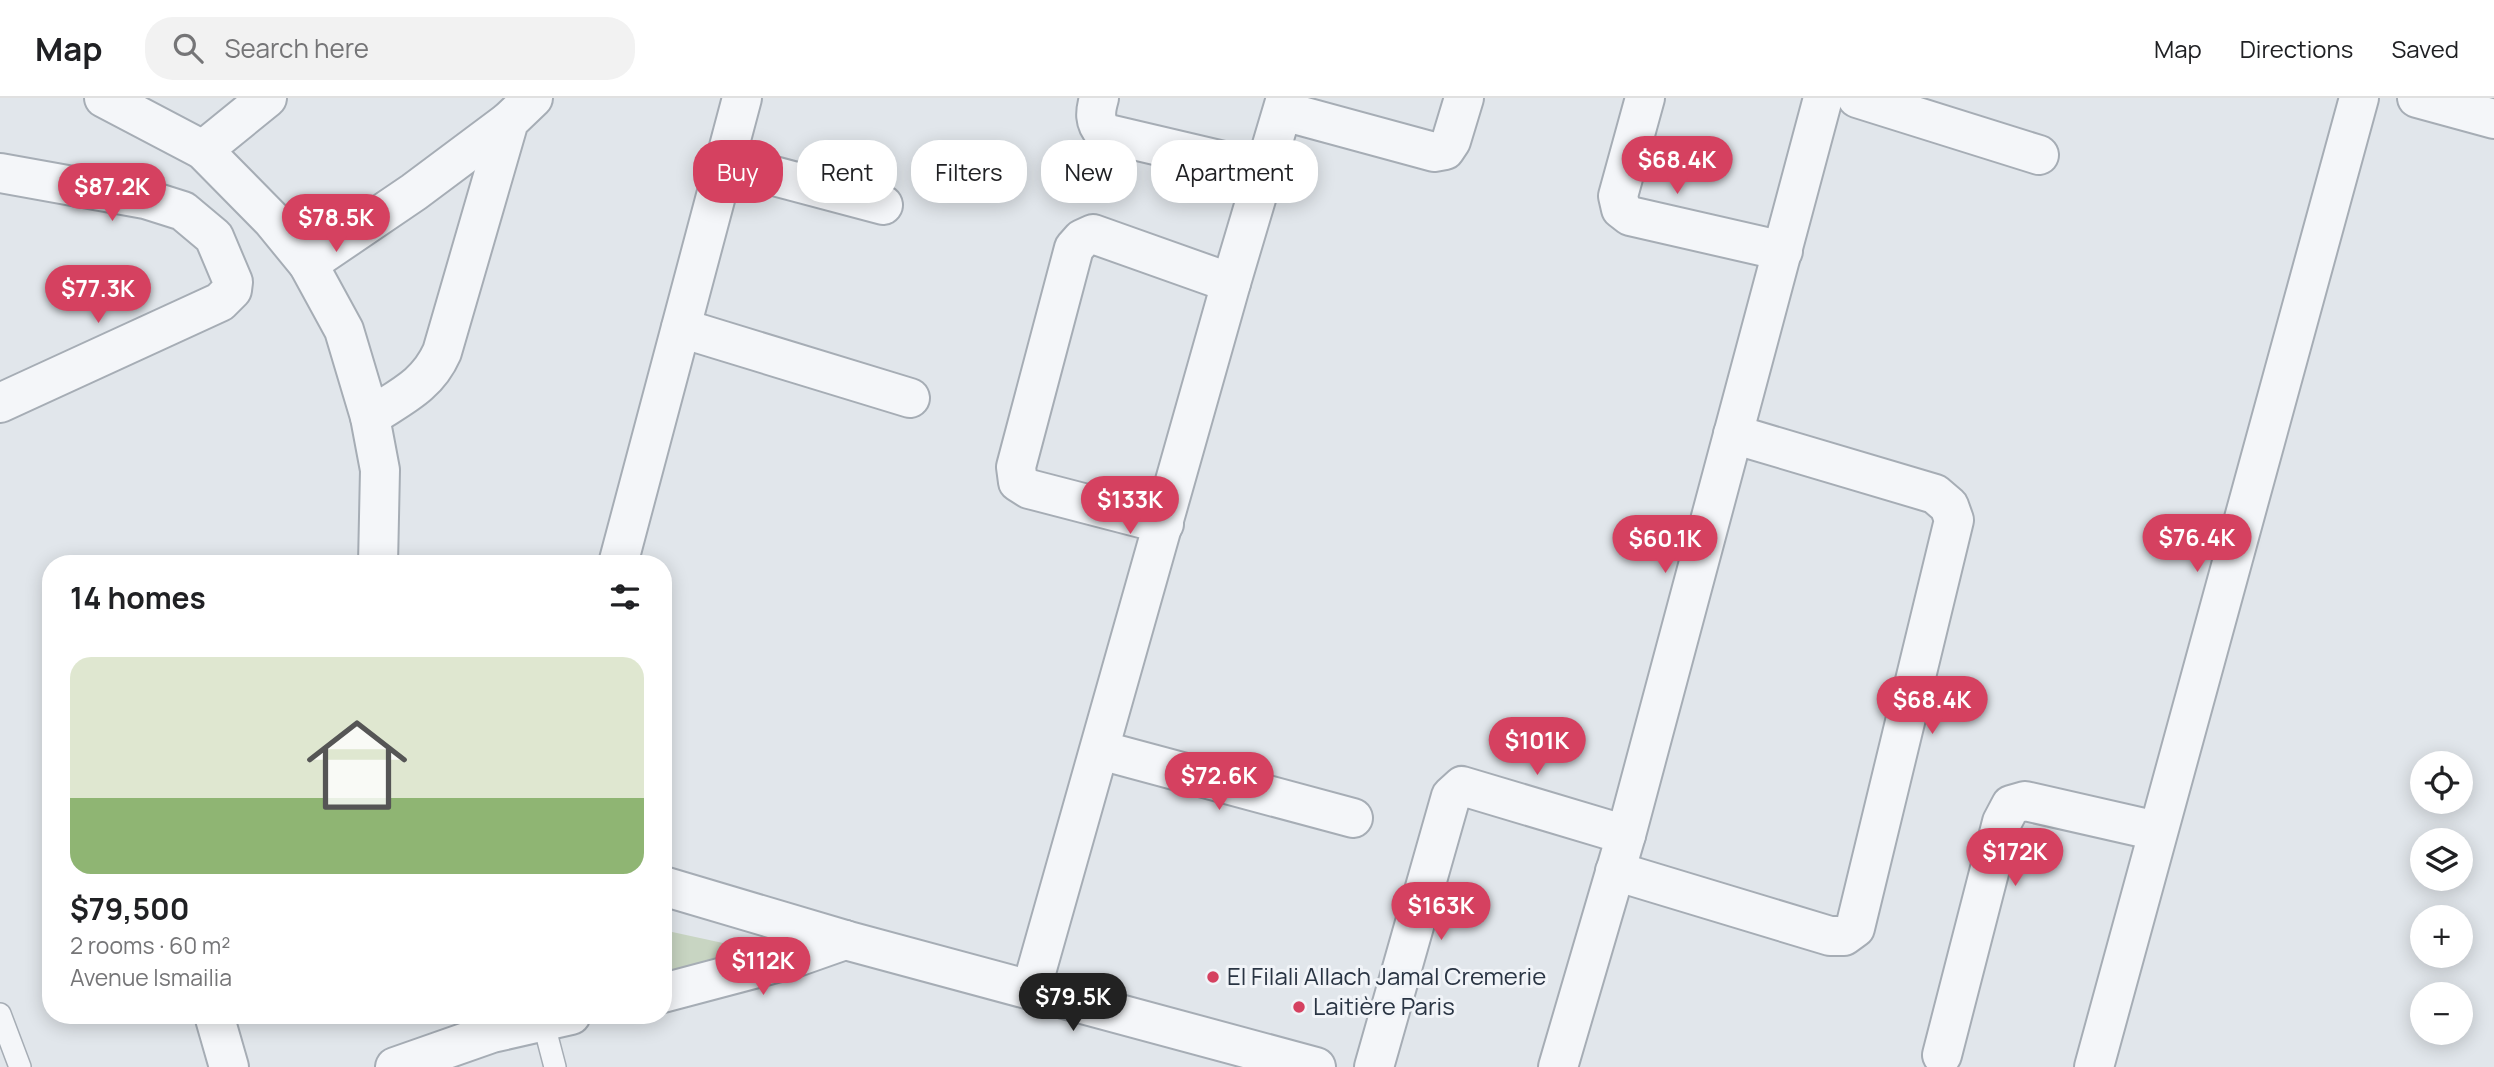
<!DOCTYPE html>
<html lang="en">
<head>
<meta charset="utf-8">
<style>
  :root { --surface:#fff; --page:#f2f2f2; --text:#202124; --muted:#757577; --line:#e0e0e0; --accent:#d54160 }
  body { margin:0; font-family:Manrope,sans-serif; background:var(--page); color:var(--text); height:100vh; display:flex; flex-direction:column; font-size:26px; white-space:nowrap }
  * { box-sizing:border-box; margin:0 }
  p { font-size:23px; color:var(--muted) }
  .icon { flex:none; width:38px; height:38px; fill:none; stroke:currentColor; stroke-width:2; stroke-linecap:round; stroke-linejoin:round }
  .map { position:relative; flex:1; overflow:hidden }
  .side { position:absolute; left:42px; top:457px; width:630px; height:469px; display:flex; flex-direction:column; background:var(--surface); border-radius:28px; box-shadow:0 4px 18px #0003 }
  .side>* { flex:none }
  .top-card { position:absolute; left:693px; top:42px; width:665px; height:63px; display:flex; gap:14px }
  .controls { position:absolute; left:2410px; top:653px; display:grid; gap:14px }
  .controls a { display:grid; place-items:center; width:63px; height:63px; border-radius:50%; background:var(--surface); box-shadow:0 4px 18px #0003; font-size:35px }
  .price { position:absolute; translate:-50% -60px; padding:0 16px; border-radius:24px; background:var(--accent); color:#fff; font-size:23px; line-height:46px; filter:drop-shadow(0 2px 4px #0008) }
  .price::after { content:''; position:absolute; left:50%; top:42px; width:21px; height:16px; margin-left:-10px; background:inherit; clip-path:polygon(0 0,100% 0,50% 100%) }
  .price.active { background:#222; color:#fff }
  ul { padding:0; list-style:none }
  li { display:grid; align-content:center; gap:14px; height:371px; padding:0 28px }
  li+li { border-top:2px solid var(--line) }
  li span { display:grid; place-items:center; height:217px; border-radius:21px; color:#555 }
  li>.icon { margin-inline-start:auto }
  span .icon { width:126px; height:126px; fill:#fffc; stroke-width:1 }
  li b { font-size:30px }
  h2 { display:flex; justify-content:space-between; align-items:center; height:84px; padding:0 28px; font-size:30px }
  .pill { padding:0 24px; border-radius:28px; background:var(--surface); box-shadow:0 4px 18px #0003; font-size:24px; line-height:63px }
  .pill.active { background:var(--accent); color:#fff }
  header { display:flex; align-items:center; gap:42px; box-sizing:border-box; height:98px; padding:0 35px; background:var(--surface); border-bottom:2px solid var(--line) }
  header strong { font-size:33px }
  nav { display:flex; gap:38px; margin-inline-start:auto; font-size:24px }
  .search { width:490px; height:63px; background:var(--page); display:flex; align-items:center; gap:18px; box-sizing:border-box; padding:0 24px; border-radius:28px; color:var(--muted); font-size:26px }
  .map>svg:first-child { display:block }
  .green { fill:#c8d5c2 }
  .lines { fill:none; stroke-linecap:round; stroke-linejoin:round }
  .service-casing { stroke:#a6adb5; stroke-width:24 }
  .minor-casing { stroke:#a6adb5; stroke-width:42 }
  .service { stroke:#f4f6f9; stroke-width:21 }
  .minor { stroke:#f4f6f9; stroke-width:38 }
  .poi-dot { fill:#d54160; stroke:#f1f4f8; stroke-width:2.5 }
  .labels { text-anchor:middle; stroke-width:6; stroke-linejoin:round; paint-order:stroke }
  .poi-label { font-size:24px; fill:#293443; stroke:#f1f4f8; text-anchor:start }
</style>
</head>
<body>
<header>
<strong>Map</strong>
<div class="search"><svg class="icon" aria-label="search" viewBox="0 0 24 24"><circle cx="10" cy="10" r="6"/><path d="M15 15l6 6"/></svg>Search here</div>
<nav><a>Map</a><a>Directions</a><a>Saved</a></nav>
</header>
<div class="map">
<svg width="2494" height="969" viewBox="0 0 2494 969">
  <rect width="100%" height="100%" fill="#e1e6eb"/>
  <!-- green -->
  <polygon class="green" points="663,832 723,845 745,855 663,891"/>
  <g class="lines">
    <defs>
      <g id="service">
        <polyline points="0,916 20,969"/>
        <polyline points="543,923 555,969"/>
      </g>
      <g id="minor">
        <polyline points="104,0 203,52 272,122 308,166 344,232 370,319"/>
        <path d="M1099 0C1095 14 1094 24 1104 35L1266 73"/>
        <polyline points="1645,0 1618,98 1621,111 1630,118 1783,153"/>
        <polyline points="1857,0 2039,57"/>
        <polyline points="2417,0 2494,21"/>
        <polyline points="1283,13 1434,54 1445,52 1451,43 1464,0"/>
        <polyline points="203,52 267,0"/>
        <polyline points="725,65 883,107"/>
        <polyline points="0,75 145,101 183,113 214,139 233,184 232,192 220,204 0,305"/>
        <polyline points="308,166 414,94 509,23"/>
        <polyline points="681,230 910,300"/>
        <polyline points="1164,426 1029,391 1018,384 1016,369 1074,150 1082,141 1093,136 1231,185"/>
        <path d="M378 466 380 372 370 319C400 299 427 288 442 254L509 23 533 0"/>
        <polyline points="618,466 742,0"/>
        <polyline points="1100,652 1353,720"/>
        <polyline points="1615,773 1830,838 1844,838 1855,830 1954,422 1949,408 1935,396 1733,336"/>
        <polyline points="663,788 845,842 1316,969"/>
        <polyline points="1031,892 1231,185 1286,0"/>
        <polyline points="663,895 791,861 845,842"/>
        <polyline points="214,917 229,969"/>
        <polyline points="1942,957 2002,724 2011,707 2025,703 2157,733"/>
        <polyline points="395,969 492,935 571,917"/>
        <polyline points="1374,969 1451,698 1462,688 1626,737"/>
        <polyline points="1558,969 1626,737 1823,0"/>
        <polyline points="2094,969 2359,0"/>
      </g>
    </defs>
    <!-- service casing -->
    <use href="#service" class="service-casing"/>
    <!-- minor casing -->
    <use href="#minor" class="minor-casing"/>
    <!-- service -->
    <use href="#service" class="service"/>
    <!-- minor -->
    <use href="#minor" class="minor"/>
  </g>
  <!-- markers -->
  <g class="poi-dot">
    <circle cx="1213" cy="879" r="7"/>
    <circle cx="1299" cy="909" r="7"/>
  </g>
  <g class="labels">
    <!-- poi labels -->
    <g class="poi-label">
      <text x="1227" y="887">El Filali Allach Jamal Cremerie</text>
      <text x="1313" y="917">Laitière Paris</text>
    </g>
  </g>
</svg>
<div class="controls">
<a><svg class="icon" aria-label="locate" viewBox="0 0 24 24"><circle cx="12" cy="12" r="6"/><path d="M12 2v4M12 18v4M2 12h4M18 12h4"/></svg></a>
<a><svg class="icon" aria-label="layers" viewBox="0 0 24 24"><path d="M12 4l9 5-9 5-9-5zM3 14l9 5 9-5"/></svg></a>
<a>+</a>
<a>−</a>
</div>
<b class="price" style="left:1677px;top:98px">$68.4K</b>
<b class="price" style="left:112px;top:125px">$87.2K</b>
<b class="price" style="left:336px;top:156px">$78.5K</b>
<b class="price" style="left:98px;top:227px">$77.3K</b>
<b class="price" style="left:1130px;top:438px">$133K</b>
<b class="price" style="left:2197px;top:476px">$76.4K</b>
<b class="price" style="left:1665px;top:477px">$60.1K</b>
<b class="price" style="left:1932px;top:638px">$68.4K</b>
<b class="price" style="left:1537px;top:679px">$101K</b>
<b class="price" style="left:1219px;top:714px">$72.6K</b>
<b class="price" style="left:2015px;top:790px">$172K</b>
<b class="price" style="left:1441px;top:844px">$163K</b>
<b class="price" style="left:763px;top:899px">$112K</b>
<b class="price active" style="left:1073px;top:935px">$79.5K</b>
<div class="top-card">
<a class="pill active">Buy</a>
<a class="pill">Rent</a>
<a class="pill">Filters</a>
<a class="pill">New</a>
<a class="pill">Apartment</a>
</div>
<section class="side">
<h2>14 homes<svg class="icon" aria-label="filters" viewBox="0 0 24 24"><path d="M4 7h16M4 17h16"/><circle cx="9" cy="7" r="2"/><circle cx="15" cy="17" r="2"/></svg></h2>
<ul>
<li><span style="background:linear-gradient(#dfe7d0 65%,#8fb573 0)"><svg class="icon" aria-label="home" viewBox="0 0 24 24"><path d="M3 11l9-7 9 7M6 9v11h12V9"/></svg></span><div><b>$79,500</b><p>2 rooms · 60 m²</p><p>Avenue Ismailia</p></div></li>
</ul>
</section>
</div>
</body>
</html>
